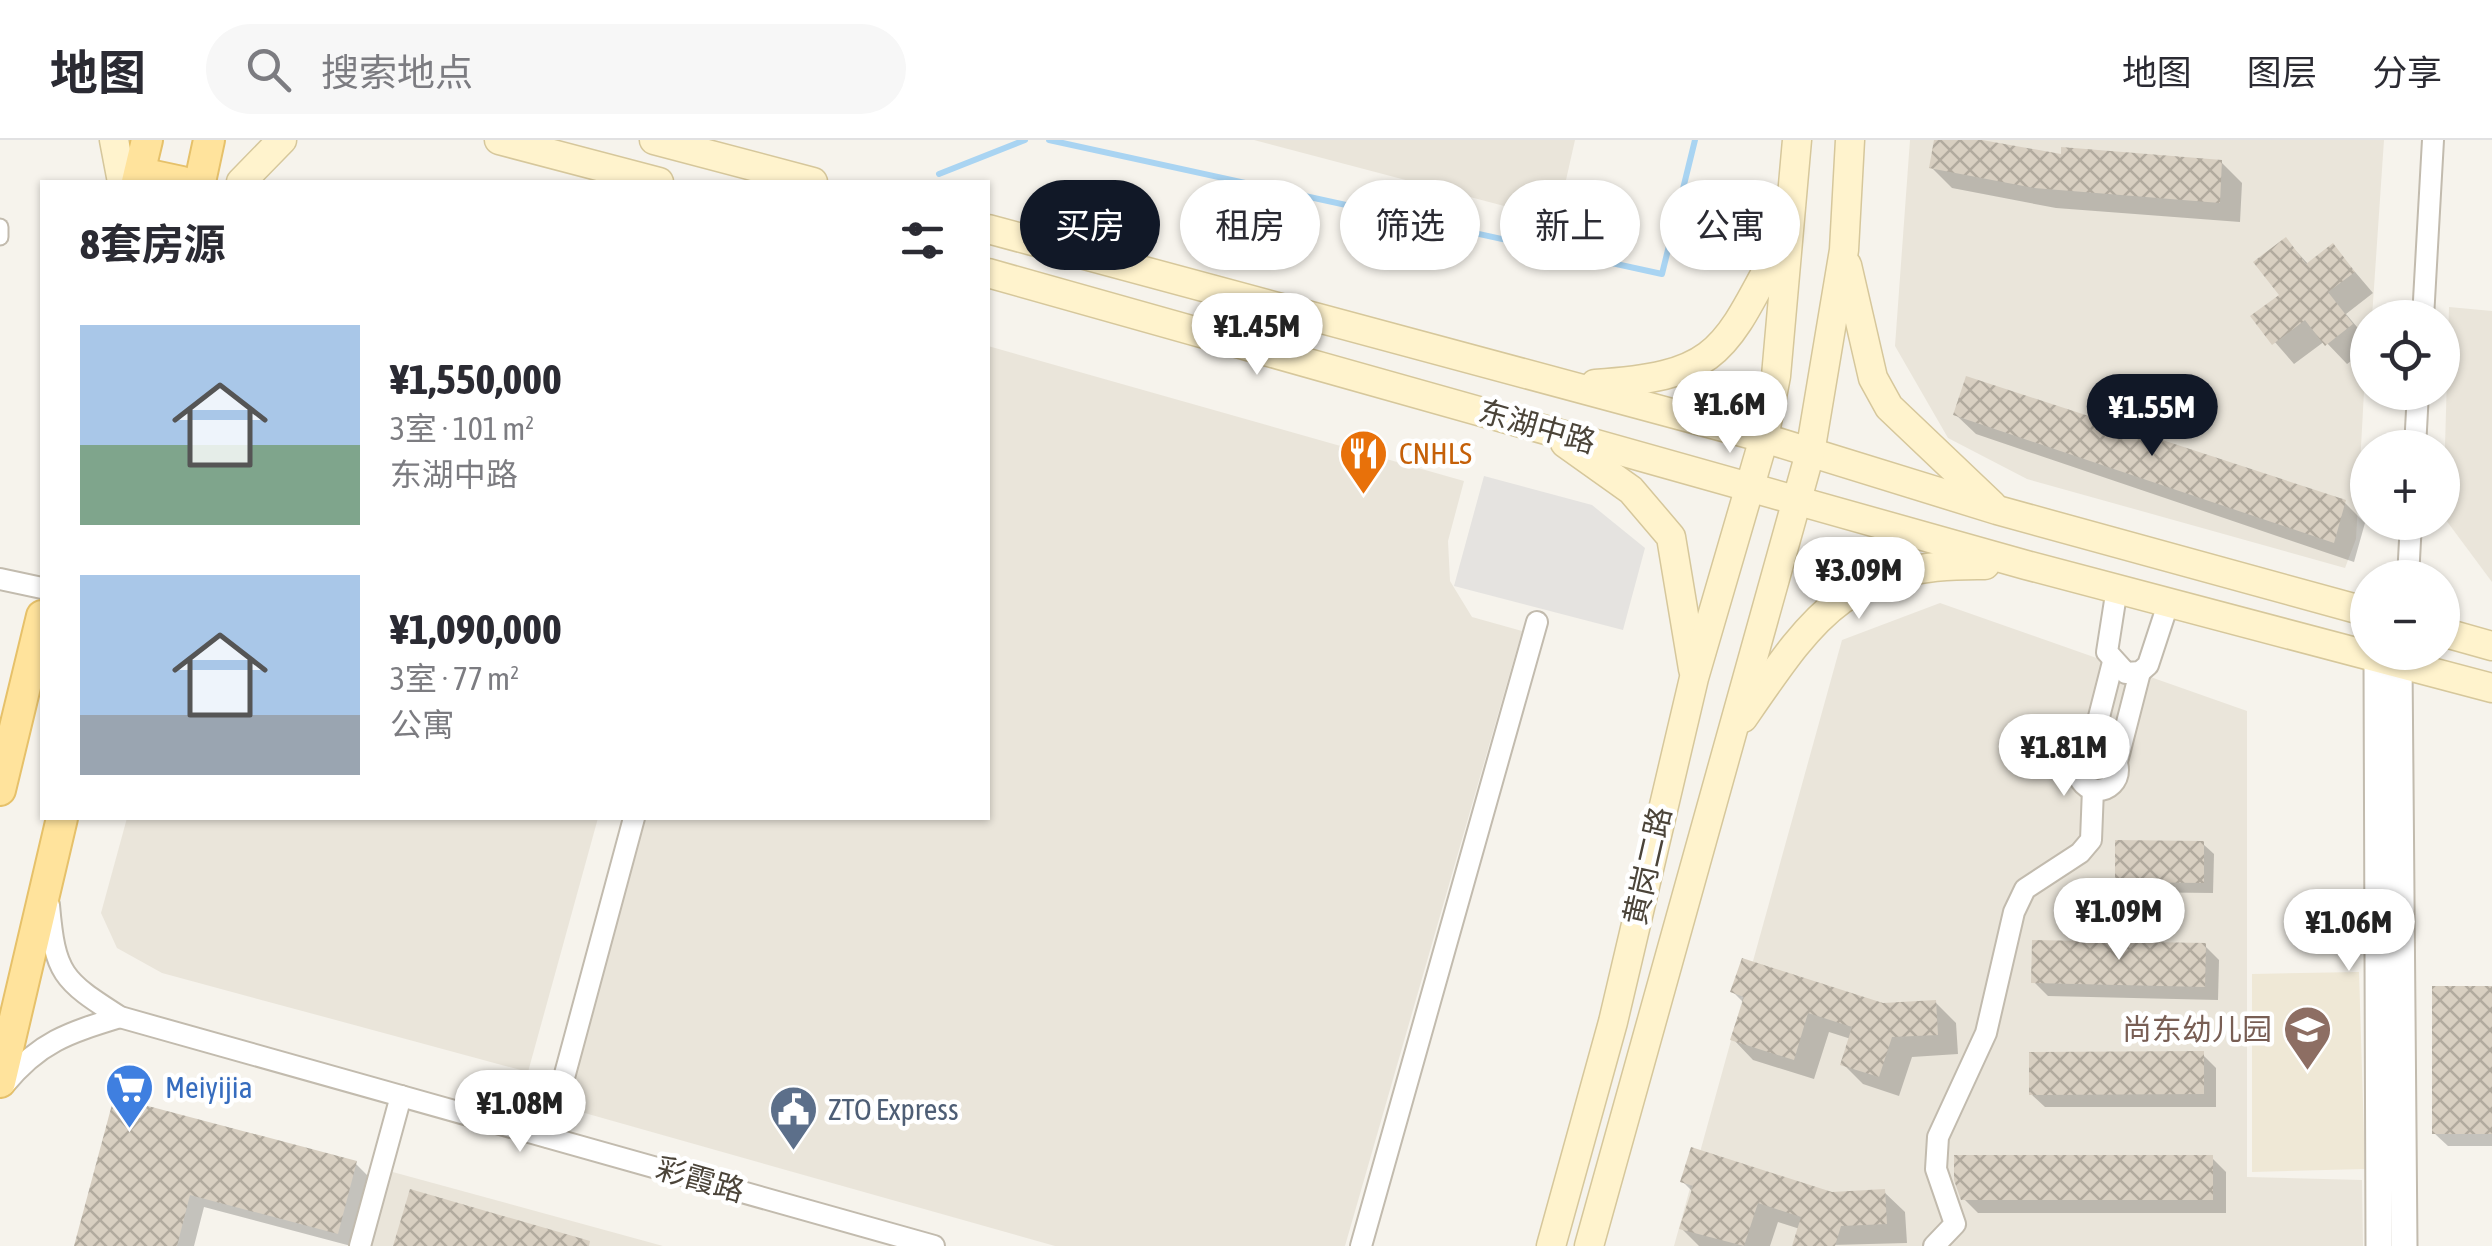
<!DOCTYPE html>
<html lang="zh">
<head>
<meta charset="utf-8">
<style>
  :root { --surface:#fff; --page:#f7f7f7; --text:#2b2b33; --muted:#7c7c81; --line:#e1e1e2; --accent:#111827 }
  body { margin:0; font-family:"Asap Condensed","Noto Sans SC",sans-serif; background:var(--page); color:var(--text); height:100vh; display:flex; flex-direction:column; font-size:38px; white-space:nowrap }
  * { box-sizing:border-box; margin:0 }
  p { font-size:32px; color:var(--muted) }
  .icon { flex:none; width:55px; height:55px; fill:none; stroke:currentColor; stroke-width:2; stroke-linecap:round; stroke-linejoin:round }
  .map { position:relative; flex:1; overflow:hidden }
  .drawer { position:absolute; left:40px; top:40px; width:950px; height:640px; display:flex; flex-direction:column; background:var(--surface); border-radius:0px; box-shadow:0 2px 8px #0004 }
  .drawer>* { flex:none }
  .guide { position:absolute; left:1020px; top:40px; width:950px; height:90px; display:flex; gap:20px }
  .fabs { position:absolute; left:2350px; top:160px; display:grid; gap:20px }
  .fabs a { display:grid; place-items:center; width:110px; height:110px; border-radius:50%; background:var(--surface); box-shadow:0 2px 8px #0004; font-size:50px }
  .price { position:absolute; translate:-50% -85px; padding:0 22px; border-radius:35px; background:#fff; color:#222; font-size:32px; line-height:65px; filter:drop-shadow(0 2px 5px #0008) }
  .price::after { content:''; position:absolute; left:50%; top:60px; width:30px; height:22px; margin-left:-15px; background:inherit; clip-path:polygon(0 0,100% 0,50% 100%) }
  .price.on { background:var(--accent); color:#fff }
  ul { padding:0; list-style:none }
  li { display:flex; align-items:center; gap:30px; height:250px; padding:0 40px }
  li span { display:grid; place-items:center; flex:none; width:280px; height:200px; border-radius:0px; color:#555 }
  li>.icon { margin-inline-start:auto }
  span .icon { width:120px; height:120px; fill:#fffc; stroke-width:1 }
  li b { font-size:42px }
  h2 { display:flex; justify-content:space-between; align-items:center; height:120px; padding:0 40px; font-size:42px }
  .tag { padding:0 35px; border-radius:45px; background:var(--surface); box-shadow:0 2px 8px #0004; font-size:35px; line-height:90px }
  .tag.on { background:var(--accent); color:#fff }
  header { display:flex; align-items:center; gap:60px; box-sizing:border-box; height:140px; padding:0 50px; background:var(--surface); border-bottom:2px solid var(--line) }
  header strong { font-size:48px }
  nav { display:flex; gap:55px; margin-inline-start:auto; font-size:35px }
  .search { width:700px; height:90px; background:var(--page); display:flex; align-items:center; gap:25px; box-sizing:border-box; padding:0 35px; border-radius:55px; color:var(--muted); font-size:38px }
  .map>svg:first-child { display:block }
  .residential { fill:#eae5da }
  .education { fill:#efe8d6 }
  .parking { fill:#e5e3e0 }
  .shadow { fill:#0003 }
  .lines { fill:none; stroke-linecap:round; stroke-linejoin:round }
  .stream { stroke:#a9d4f2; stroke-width:6 }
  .building { fill:url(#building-cross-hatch) }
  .pedestrian-casing { stroke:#c2bbae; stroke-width:19 }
  .minor-casing { stroke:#c2bbae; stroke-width:24 }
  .tertiary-casing { stroke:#c2bbae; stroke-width:29 }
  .secondary-casing { stroke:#d6c79b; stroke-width:31 }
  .primary-casing { stroke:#e6c16a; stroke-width:34 }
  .pedestrian { stroke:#fff; stroke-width:15 }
  .minor { stroke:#fff; stroke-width:20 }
  .tertiary { stroke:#fff; stroke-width:25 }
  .secondary { stroke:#fff3cd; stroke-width:28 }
  .primary { stroke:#ffe39c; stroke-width:30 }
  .labels { text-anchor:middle; stroke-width:9; stroke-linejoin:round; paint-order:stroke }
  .street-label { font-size:30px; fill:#4b4439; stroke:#fff }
  .food-label { font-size:30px; fill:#c56008; stroke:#fff; text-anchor:start }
  .education-label { font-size:30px; fill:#785e54; stroke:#fff; text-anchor:end }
  .shop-label { font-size:30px; fill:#366cbe; stroke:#fff; text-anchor:start }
  .service-label { font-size:30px; fill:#4e5e75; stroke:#fff; text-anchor:start }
</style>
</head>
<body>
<header>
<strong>地图</strong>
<div class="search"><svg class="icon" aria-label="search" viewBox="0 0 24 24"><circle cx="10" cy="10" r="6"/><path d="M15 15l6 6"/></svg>搜索地点</div>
<nav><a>地图</a><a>图层</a><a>分享</a></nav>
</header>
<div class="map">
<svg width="2492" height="1106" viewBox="0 0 2492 1106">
  <defs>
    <pattern id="building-cross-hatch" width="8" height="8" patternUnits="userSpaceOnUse" patternTransform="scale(2.5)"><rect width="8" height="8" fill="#d8cfc1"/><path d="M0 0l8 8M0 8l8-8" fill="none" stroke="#b1aa9e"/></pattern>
  </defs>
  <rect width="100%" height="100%" fill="#f6f3ec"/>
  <!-- residential -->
  <g class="residential">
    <polygon points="1254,0 1575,0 1557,80"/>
    <polygon points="1910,0 2384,0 2372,177 2368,178 2356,399 2345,428 2027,339 1948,298 1895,206"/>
    <polygon points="2449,167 2492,171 2492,442 2443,376"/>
    <polygon points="988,206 1464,341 1448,401 1450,441 1472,477 1522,491 1345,1106 1055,1106 560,966 642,678 988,678"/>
    <polygon points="1940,463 2247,571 2247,1037 2362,1040 2363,1106 1674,1106 1842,500"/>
    <polygon points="127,678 598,678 528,932 162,833 117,808 101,773"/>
    <polygon points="389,1031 663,1106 370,1106"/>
  </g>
  <!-- education -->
  <polygon class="education" points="2359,832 2365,1029 2252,1032 2252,834"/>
  <!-- parking -->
  <polygon class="parking" points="1484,336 1592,365 1645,408 1623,490 1454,446"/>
  <!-- shadow -->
  <g class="shadow">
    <polygon points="1937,0 1971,0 2063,17 2221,22 2242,43 2240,82 2056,68 1952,48 1932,28"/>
    <polygon points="2286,100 2309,125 2333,106 2373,153 2346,174 2368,200 2368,209 2347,224 2325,201 2294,224 2253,177 2282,155"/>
    <polygon points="1955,274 2344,362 2365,383 2354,422 1976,294"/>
    <polygon points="2203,704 2214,714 2213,753 2127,752 2117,741"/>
    <polygon points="2205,806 2219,820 2218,860 2048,856 2034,842"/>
    <polygon points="2492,849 2492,1006 2448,1006 2434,993"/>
    <polygon points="1733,852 1882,865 1935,862 1956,883 1958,914 1912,917 1899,956 1863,944 1843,924 1851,899 1829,892 1814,939 1753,920 1733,899 1744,863"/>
    <polygon points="2202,914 2216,928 2216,967 2045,967 2031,954"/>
    <polygon points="116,960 356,1024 370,1038 351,1106 204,1067 194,1106 77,1106"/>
    <polygon points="2212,1018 2226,1032 2226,1073 1978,1073 1963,1058"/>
    <polygon points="1682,1041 1831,1055 1884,1052 1905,1072 1907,1103 1794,1106 1800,1089 1778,1082 1770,1106 1699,1106 1682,1089 1693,1052"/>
  </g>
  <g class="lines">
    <!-- stream -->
    <g class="stream">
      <polyline points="1049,0 1662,134 1695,0"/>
      <polyline points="939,34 1025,0"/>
    </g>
  </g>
  <!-- building -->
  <g class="building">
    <polygon points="1934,0 1982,0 2061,14 2061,7 2222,20 2220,63 2034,48 1929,28"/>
    <polygon points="2286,97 2306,124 2333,103 2355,132 2328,152 2353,184 2325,206 2305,180 2272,205 2250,176 2279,155 2253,122"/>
    <polygon points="1966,236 2346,360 2334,403 1953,275"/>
    <polygon points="2115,700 2204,701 2204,743 2115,742"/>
    <polygon points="2032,800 2206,803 2205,847 2031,843"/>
    <polygon points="1742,818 1883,863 1936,860 1938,895 1892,897 1879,937 1840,925 1852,887 1808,873 1794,920 1730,900 1744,857 1730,852"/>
    <rect x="2432" y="846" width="60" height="148"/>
    <polygon points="2204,911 2204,954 2029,955 2029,912"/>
    <polygon points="114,957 357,1021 338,1094 190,1055 177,1106 74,1106"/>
    <polygon points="1691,1007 1832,1052 1885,1049 1887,1084 1841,1086 1835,1106 1792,1106 1801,1077 1758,1063 1744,1106 1679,1089 1693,1046 1680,1042"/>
    <polygon points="1954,1015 2213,1015 2213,1060 1961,1060 1954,1040"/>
    <polygon points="410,1049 590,1101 589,1106 393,1106"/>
  </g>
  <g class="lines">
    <defs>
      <polyline id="pedestrian" points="0,87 0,97"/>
      <g id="minor">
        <polyline points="2423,178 2433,0"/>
        <polyline points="2415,308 2418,252"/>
        <polyline points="2408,438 2411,382"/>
        <polyline points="0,439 42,448"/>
        <polyline points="2117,448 2107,512 2126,533 2140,532 2148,525 2169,461"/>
        <circle cx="2098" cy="630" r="20"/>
        <polyline points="2090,612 2113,522"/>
        <polyline points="2117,622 2140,532"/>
        <path d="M49 765C55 834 62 840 120 877L934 1106"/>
        <path d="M4 945C39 902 68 893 120 877"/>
        <polyline points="548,997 634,678"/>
        <polyline points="360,1106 401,956"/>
        <polyline points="1361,1106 1537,482"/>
        <polyline points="1934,1106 1955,1084 1936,1029 1938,997 1986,893 2014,772 2025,749 2080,713 2091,700 2093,649"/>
      </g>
      <g id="tertiary">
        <polyline points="2377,519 2379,1106"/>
        <polyline points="2399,523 2404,1106"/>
      </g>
      <g id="secondary">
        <polyline points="114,0 122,42"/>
        <polyline points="499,0 659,42"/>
        <polyline points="654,0 813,42"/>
        <polyline points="241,42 282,0"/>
        <polyline points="988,89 1764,298 1997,370 2368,472"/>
        <polyline points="1847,125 1873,238 1889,267 1992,365"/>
        <polyline points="988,133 2026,425 2492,548"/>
        <path d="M1595 244C1721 236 1724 210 1780 106"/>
        <polyline points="1565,303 1631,350 1671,397 1693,529"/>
        <polyline points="2442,492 2492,506"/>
        <path d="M1743 578C1816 472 1847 423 1985 425"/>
        <polyline points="1551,1106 1613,882 1694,538 1764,298 1776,236 1797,0"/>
        <polyline points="1589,1106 1810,313 1844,110 1850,0"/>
      </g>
      <g id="primary">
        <polyline points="140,33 182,42"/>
        <polyline points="137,42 147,0"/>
        <polyline points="200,42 209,0"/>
        <polyline points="0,650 42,476"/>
        <polyline points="0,942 62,678"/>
      </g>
    </defs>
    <!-- pedestrian casing -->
    <use href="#pedestrian" class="pedestrian-casing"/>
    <!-- minor casing -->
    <use href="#minor" class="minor-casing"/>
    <!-- tertiary casing -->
    <use href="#tertiary" class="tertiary-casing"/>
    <!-- secondary casing -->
    <use href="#secondary" class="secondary-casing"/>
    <!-- primary casing -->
    <use href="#primary" class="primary-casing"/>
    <!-- pedestrian -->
    <use href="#pedestrian" class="pedestrian"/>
    <!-- minor -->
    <use href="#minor" class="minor"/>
    <!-- tertiary -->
    <use href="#tertiary" class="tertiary"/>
    <!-- secondary -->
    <use href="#secondary" class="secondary"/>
    <!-- primary -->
    <use href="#primary" class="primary"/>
  </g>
  <!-- icons -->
  <defs>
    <symbol id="restaurant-pin" viewBox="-11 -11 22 30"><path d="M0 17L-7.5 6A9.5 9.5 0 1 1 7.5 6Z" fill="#e8710a" stroke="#fff"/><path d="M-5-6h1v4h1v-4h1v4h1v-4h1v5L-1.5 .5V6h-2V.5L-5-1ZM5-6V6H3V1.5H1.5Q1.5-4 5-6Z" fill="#fff"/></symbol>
    <symbol id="school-pin" viewBox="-11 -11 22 30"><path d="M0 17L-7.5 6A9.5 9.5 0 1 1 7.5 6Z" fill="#8d6e63" stroke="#fff"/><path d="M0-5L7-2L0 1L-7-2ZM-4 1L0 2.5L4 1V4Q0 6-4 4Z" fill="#fff"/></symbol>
    <symbol id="supermarket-pin" viewBox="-11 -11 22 30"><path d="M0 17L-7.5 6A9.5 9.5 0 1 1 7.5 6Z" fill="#3f7fe0" stroke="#fff"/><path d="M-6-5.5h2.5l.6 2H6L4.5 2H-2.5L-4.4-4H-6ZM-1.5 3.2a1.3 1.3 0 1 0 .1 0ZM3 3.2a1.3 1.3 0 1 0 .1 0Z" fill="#fff"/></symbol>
    <symbol id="civic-pin" viewBox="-11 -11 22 30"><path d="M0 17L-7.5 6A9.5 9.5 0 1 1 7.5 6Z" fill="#5c6f8a" stroke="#fff"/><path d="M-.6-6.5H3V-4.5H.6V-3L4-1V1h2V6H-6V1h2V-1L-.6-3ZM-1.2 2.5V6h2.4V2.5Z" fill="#fff"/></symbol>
  </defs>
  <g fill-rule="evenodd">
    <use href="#restaurant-pin" x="1336" y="286" width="55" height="75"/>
    <use href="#school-pin" x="2280" y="862" width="55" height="75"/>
    <use href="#supermarket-pin" x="102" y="920" width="55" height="75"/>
    <use href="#civic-pin" x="766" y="942" width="55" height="75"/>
  </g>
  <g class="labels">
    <!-- street labels -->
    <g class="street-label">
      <text transform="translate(1537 287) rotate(16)" y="10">东湖中路</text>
      <text transform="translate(1648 726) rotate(-77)" y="10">黄岗二路</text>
      <text transform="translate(700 1040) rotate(16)" y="10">彩霞路</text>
    </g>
    <!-- food labels -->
    <g class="food-label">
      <text x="1399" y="324">CNHLS</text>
    </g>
    <!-- education labels -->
    <g class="education-label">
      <text x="2272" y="900">尚东幼儿园</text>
    </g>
    <!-- shop labels -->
    <g class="shop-label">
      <text x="165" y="958">Meiyijia</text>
    </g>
    <!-- service labels -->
    <g class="service-label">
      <text x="828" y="980">ZTO Express</text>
    </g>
  </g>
</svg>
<div class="fabs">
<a><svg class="icon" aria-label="locate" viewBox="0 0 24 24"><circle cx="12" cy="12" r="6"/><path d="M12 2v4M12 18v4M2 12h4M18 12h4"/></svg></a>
<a>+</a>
<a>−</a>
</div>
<b class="price" style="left:1257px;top:238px">¥1.45M</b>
<b class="price" style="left:1730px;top:316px">¥1.6M</b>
<b class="price on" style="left:2152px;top:319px">¥1.55M</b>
<b class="price" style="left:1859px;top:482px">¥3.09M</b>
<b class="price" style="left:2064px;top:659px">¥1.81M</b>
<b class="price" style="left:2119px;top:823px">¥1.09M</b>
<b class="price" style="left:2349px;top:834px">¥1.06M</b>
<b class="price" style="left:520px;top:1015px">¥1.08M</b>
<div class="guide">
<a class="tag on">买房</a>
<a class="tag">租房</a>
<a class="tag">筛选</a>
<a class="tag">新上</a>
<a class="tag">公寓</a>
</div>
<section class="drawer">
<h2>8套房源<svg class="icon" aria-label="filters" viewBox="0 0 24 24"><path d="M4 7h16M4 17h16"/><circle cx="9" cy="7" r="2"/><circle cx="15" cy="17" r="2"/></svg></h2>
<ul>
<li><span style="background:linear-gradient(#a9c7e8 60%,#7fa58c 0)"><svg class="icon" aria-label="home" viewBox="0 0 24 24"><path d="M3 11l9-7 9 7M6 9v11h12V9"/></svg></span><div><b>¥1,550,000</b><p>3室 · 101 m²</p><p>东湖中路</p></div></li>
<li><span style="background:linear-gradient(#a9c7e8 70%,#9aa5b1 0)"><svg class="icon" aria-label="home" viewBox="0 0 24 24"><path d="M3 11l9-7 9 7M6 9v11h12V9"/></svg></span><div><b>¥1,090,000</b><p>3室 · 77 m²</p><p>公寓</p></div></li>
</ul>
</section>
</div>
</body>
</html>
